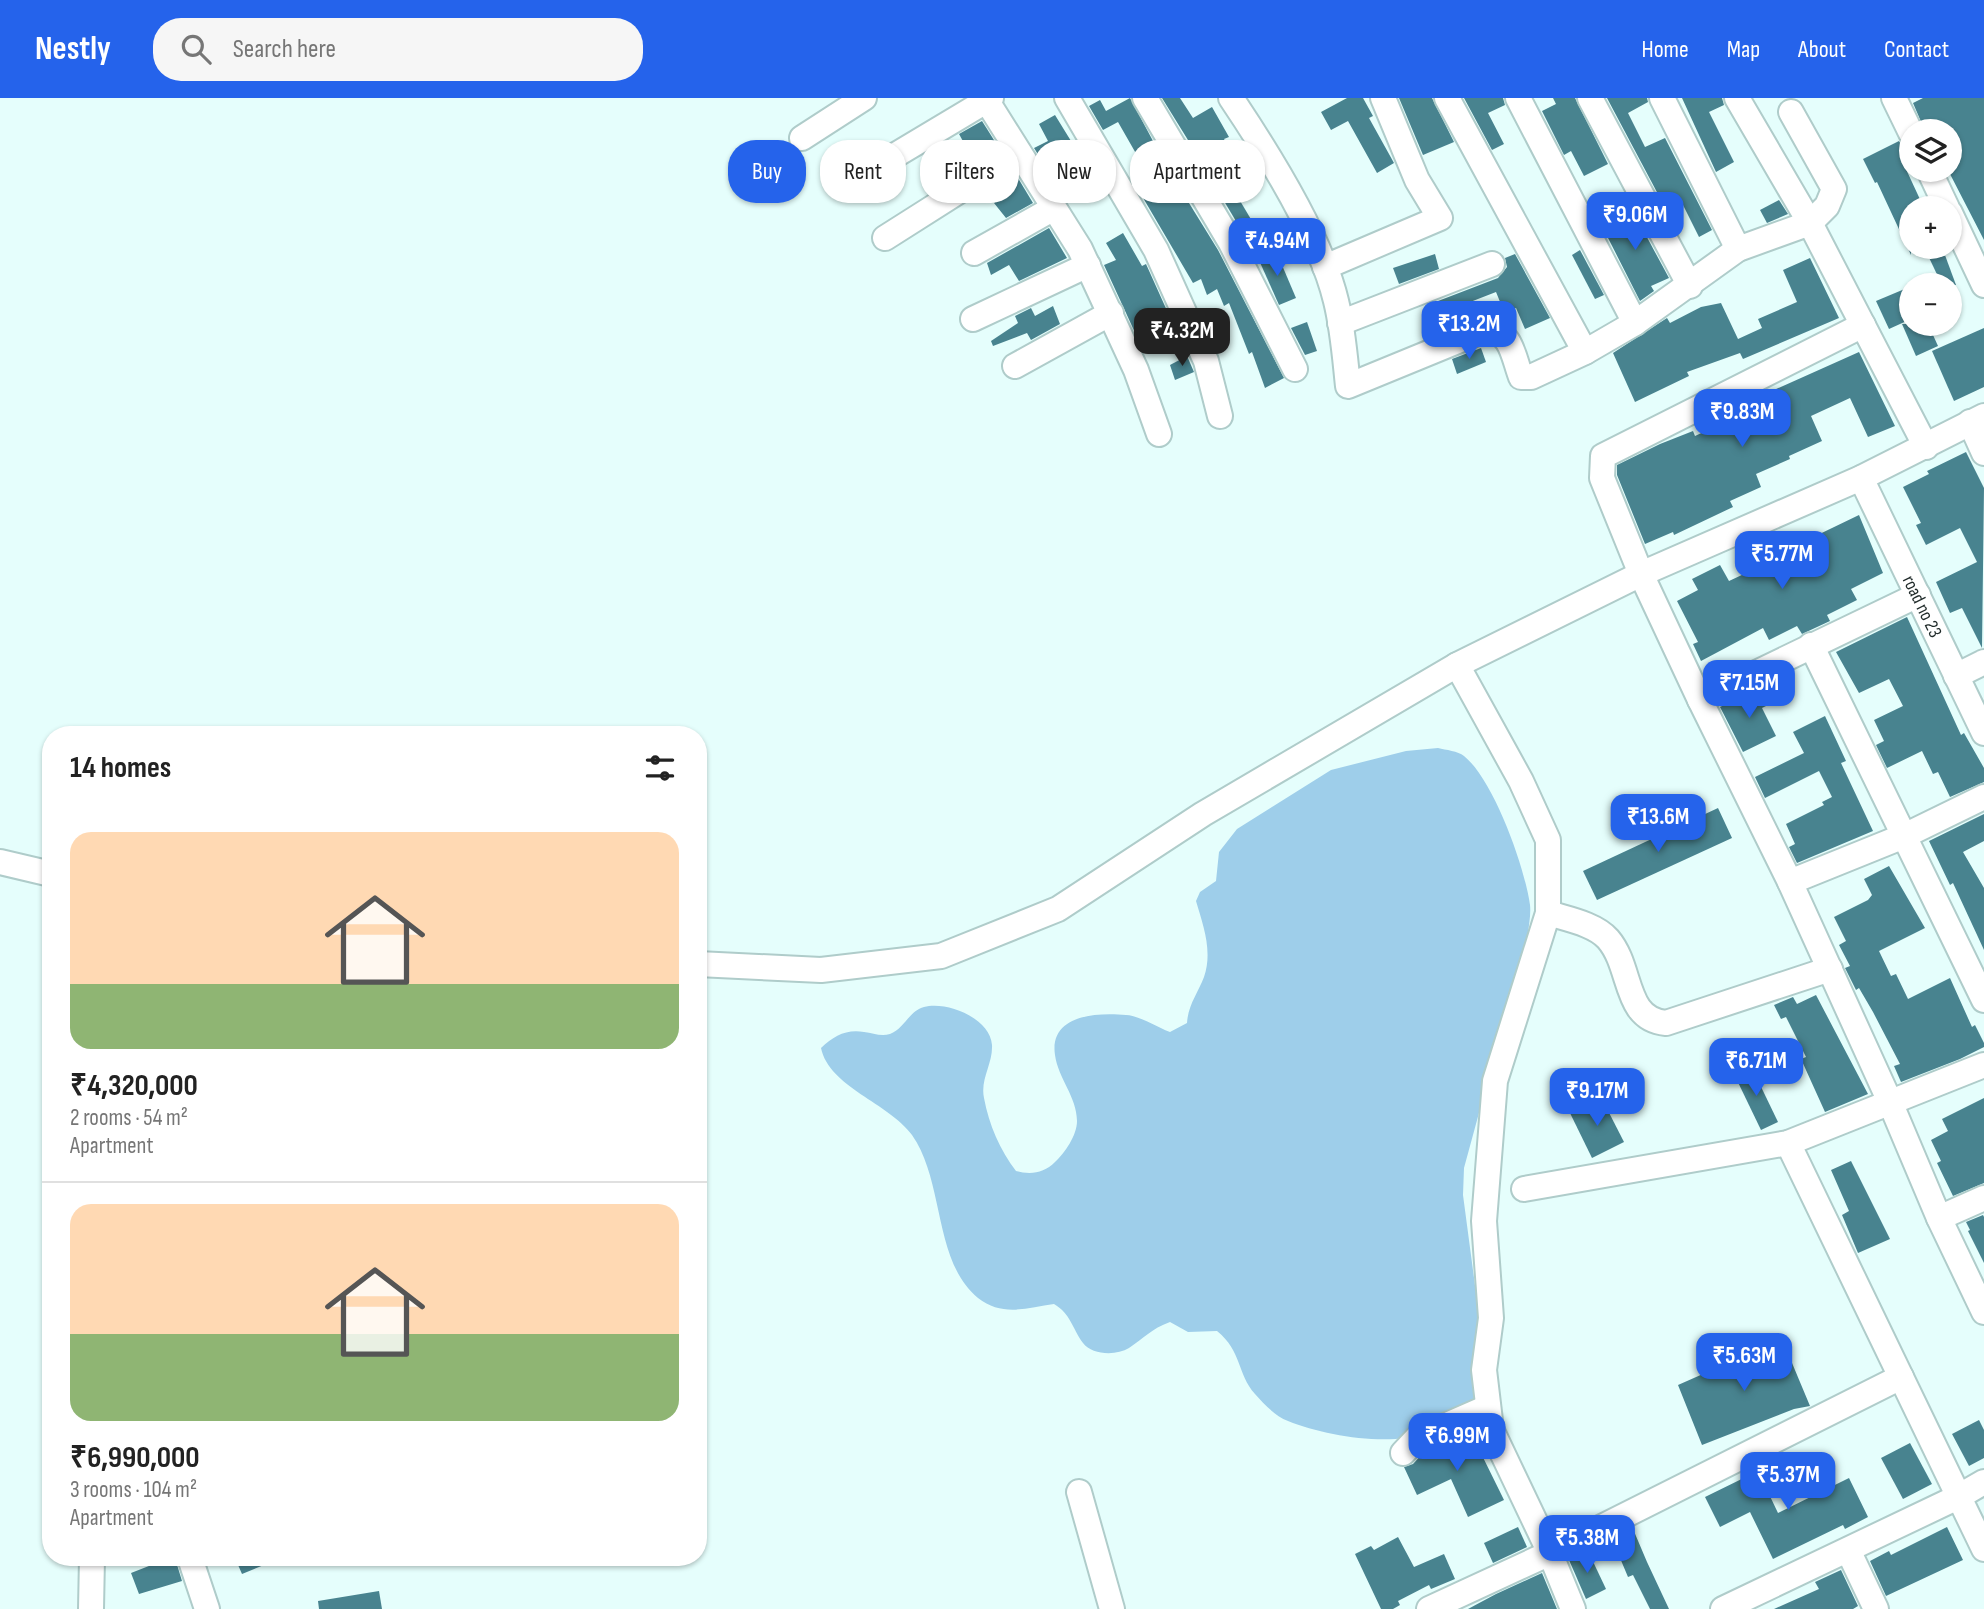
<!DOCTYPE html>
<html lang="en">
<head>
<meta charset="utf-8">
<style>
  :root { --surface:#fff; --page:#f6f6f6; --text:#222; --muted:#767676; --line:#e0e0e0; --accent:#2563eb }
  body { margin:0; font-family:"Sofia Sans Condensed",sans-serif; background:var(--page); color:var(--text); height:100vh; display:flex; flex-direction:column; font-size:26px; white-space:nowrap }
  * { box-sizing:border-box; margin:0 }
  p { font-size:23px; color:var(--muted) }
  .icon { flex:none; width:38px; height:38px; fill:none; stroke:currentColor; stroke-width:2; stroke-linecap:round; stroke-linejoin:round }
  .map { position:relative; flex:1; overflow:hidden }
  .drawer { position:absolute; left:42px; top:628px; width:665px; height:840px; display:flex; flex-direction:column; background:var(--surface); border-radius:28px; box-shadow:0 2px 5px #0004 }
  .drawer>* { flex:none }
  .top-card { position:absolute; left:728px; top:42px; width:665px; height:63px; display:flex; gap:14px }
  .buttons { position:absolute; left:1899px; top:21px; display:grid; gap:14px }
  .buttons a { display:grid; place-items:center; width:63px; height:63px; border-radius:50%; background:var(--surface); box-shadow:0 2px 5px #0004; font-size:35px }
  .price { position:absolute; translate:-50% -60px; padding:0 16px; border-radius:14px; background:var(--accent); color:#fff; font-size:23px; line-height:46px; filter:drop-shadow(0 2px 4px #0008) }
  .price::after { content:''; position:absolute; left:50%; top:42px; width:21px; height:16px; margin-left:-10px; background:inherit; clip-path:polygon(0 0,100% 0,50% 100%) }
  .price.current { background:#222; color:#fff }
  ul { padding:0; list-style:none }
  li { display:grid; align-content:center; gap:14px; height:371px; padding:0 28px }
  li+li { border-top:2px solid var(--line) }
  li span { display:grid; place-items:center; height:217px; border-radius:21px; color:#555 }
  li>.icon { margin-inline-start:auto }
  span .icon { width:126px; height:126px; fill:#fffc; stroke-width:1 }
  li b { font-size:30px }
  h2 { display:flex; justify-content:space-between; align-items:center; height:84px; padding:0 28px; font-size:30px }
  .tag { padding:0 24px; border-radius:28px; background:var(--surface); box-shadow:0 2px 5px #0004; font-size:24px; line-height:63px }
  .tag.current { background:var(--accent); color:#fff }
  header { display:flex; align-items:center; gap:42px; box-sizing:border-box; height:98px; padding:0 35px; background:var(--accent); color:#fff }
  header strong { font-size:33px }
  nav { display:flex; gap:38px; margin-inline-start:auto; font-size:24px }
  .search { width:490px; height:63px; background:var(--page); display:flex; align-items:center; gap:18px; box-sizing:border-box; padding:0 24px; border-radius:28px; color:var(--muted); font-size:26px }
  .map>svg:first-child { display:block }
  .water { fill:#9eceea }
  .building { fill:#48838f }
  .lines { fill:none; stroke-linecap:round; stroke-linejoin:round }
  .minor-casing { stroke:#afccca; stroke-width:28 }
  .minor { stroke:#fff; stroke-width:24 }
  .labels { text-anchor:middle; stroke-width:7; stroke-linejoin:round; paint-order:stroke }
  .street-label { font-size:19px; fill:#1f2a29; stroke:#fff }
</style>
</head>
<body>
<header>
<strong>Nestly</strong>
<div class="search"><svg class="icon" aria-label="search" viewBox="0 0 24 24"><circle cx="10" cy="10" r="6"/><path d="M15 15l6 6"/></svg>Search here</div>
<nav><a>Home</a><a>Map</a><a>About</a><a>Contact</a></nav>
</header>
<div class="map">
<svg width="1984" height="1511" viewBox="0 0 1984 1511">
  <rect width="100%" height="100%" fill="#e5fefc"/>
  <!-- water -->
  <path class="water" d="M1438 650C1446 652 1458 653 1464 658 1494 682 1525 770 1530 807 1531 816 1529 826 1528 835L1464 1070 1463 1097 1480 1225 1482 1305C1464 1315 1445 1329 1425 1336 1387 1348 1325 1338 1288 1323 1275 1318 1264 1306 1255 1296 1237 1276 1242 1253 1217 1233L1188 1234 1170 1224C1151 1231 1144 1240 1129 1250 1116 1258 1092 1257 1083 1245 1072 1230 1071 1216 1054 1206 1027 1210 1002 1219 978 1200 933 1163 945 1084 912 1037 889 1005 829 989 821 950 834 938 846 931 864 934 873 935 881 939 890 936 904 931 909 913 924 909 947 903 990 920 992 947 993 966 980 981 984 1000 989 1027 1000 1052 1016 1073 1031 1077 1044 1075 1055 1064 1065 1055 1077 1037 1077 1023 1077 999 1058 980 1055 957 1049 917 1097 914 1126 917 1141 918 1156 929 1170 934L1187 925C1188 907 1198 895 1204 879 1213 853 1203 827 1196 803L1200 794 1216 783 1219 754 1237 731 1331 672 1406 653Z"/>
  <!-- building -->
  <g class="building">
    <polygon points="1130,0 1168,71 1218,152 1284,280 1265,290 1252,254 1249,256 1229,205 1224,208 1217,191 1207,197 1201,181 1193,185 1132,81 1146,73 1118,24 1103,32 1089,8 1100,2 1106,13"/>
    <polygon points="1162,0 1180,0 1193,20 1212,9 1229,39 1224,41 1245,79 1235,85 1212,46 1196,55"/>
    <polygon points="1347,0 1363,0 1373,18 1369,20 1394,65 1377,75 1348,23 1331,32 1321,14"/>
    <polygon points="1399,0 1432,0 1454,44 1423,57"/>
    <polygon points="1464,0 1503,0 1505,7 1488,15 1504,46 1492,52"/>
    <polygon points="1553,0 1575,0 1608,66 1584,78 1571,53 1564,57 1542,13 1556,6"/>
    <polygon points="1607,0 1647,0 1648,4 1628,15 1645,49 1665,40 1712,132 1699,139 1683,107 1668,115"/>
    <polygon points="1682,0 1722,0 1724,7 1709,14 1734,64 1716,74"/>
    <polygon points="1923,0 1984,0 1984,142 1950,76 1950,33 1925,33 1913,5"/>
    <polygon points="1055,17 1087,69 1058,88 1034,50 1048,43 1039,26"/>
    <polygon points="982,23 999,50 975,65 959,36"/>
    <polygon points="1899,43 1911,65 1905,69 1924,110 1911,110 1911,157 1877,84 1875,85 1863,61"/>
    <polygon points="1015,75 1033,105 1006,120 994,105 1002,99 994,89"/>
    <polygon points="1236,96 1252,123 1240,130 1224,103"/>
    <polygon points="1779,102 1788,116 1767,125 1760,112"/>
    <polygon points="1629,106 1669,180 1651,188 1654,193 1640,203 1605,134 1612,131 1605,118"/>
    <polygon points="1290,127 1296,142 1264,155 1259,140"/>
    <polygon points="1049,130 1067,160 1019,183 1009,167 991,177 987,165"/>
    <polygon points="1123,135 1142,168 1146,166 1173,226 1155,234 1159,246 1143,252 1104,167 1116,162 1106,145"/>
    <polygon points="1924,149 1942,149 1956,187 1942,187"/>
    <polygon points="1580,152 1604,197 1595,201 1572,157"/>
    <polygon points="1276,153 1296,200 1279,207 1258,160"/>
    <polygon points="1435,156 1439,171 1399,186 1393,170"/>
    <polygon points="1515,156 1550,220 1525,231 1516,210 1505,216 1496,194 1429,220 1425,208 1498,180 1507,169 1505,160"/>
    <polygon points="1810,160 1839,220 1743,261 1740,255 1687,274 1689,278 1635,304 1613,255 1667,220 1670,225 1701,209 1721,205 1738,241 1762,230 1758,221 1797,204 1783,172"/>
    <polygon points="1907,190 1911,199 1911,221 1889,231 1876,203"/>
    <polygon points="1053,208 1060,226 1031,242 1027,235 993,248 991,243 1018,225 1015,218 1031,210 1035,218"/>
    <polygon points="1307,224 1317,253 1305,257 1291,230"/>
    <polygon points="1902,226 1928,226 1938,248 1916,258"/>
    <polygon points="1984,230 1984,289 1954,303 1932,253"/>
    <polygon points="1481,250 1486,264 1457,276 1452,261"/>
    <polygon points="1859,254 1895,328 1868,339 1850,300 1811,318 1822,343 1789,358 1790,361 1756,376 1761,389 1730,403 1733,409 1674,437 1673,434 1645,446 1617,377 1617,367 1660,346 1693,333 1695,338 1740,317 1736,309"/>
    <polygon points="1187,258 1194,274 1175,282 1170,267"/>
    <polygon points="1966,354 1984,390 1982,550 1962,510 1950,515 1936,484 1977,464 1960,430 1926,447 1916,427 1921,425 1903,389 1929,376 1927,373"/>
    <polygon points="1859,417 1883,475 1851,491 1857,502 1827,517 1830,523 1802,536 1797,528 1769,542 1763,530 1701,563 1693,546 1698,544 1677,503 1698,492 1692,481 1720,467 1729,483 1759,469 1761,474 1807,451 1803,444"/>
    <polygon points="1907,519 1961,637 1964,635 1984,670 1984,684 1950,699 1938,674 1933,676 1922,653 1887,670 1876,647 1884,643 1874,622 1903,608 1889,581 1859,595 1836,554"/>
    <polygon points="1758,591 1766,608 1762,610 1776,638 1743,654 1720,609"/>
    <polygon points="1825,618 1846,663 1841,665 1873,733 1797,765 1789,749 1795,746 1786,726 1824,707 1822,704 1832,699 1819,673 1765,700 1755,679 1804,655 1793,634"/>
    <polygon points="1718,710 1732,740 1597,802 1583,773"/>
    <polygon points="1984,716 1984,743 1963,754 1984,790 1984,852 1953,785 1950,787 1929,743"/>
    <polygon points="1889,768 1925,830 1879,853 1891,878 1896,876 1908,901 1950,880 1972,929 1975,927 1984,945 1984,949 1960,961 1901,984 1894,968 1900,966 1873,914 1859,890 1856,892 1845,870 1850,868 1839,847 1846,843 1834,819 1868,802 1872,797 1864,781"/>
    <polygon points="1816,897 1868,996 1825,1014 1801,961 1806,959 1786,919 1781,921 1774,907 1793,899 1797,906"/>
    <polygon points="1751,968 1778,1024 1761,1032 1734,976"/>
    <polygon points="1601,999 1624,1044 1592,1060 1570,1015"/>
    <polygon points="1984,1000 1984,1085 1953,1098 1937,1065 1941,1063 1931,1042 1948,1033 1942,1021"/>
    <polygon points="1851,1063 1890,1141 1858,1155 1842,1117 1849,1113 1831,1072"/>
    <polygon points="1983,1117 1984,1119 1984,1165 1968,1133 1970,1132 1966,1124"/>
    <polygon points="1782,1241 1810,1308 1794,1311 1702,1347 1678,1287"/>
    <polygon points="1979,1322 1984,1332 1984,1360 1969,1368 1952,1336"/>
    <polygon points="1470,1333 1504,1402 1468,1419 1451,1381 1417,1397 1404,1369 1413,1366 1426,1352"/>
    <polygon points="1910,1345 1932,1386 1903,1401 1881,1360"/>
    <polygon points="1758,1373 1778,1415 1849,1380 1868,1419 1845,1431 1843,1427 1773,1461 1750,1414 1720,1429 1705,1399"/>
    <polygon points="1518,1429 1527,1449 1493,1465 1484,1445"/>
    <polygon points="1947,1429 1963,1462 1886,1498 1870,1463 1889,1453 1891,1457"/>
    <polygon points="1633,1431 1647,1464 1669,1511 1650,1511 1633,1477 1628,1479 1612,1441"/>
    <polygon points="1398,1439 1414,1469 1444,1456 1455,1481 1431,1491 1429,1487 1398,1503 1400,1507 1393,1511 1381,1511 1355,1456 1371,1448 1374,1452"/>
    <polygon points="1588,1453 1606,1491 1586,1501 1569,1462"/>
    <polygon points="152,1460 175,1460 182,1483 139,1496 131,1475 154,1466"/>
    <polygon points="235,1460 281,1460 242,1476"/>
    <polygon points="1841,1472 1858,1508 1853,1511 1774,1511 1819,1491 1815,1484"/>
    <polygon points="1542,1475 1557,1511 1468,1511 1496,1496"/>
    <polygon points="379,1493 382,1511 319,1511 318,1503"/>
  </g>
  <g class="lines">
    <defs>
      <g id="minor">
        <polyline points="985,0 1080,151 1136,272 1159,336"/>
        <polyline points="1067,0 1156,152 1206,263 1220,318"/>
        <polyline points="1145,0 1231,145 1295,271"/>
        <path d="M1231 0C1268 55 1321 140 1336 203 1343 231 1345 260 1348 288L1487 231C1512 234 1513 258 1521 279H1531L1585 254 1635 225 1738 151 1810 125 1827 108 1834 91 1791 14"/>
        <polyline points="1447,0 1585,254"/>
        <polyline points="1518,0 1635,225"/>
        <polyline points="1590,0 1690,188"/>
        <polyline points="1662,0 1738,151"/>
        <polyline points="1737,0 1810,125 1926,349"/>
        <polyline points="1894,0 1911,35"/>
        <polyline points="802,40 864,0"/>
        <polyline points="884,64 991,0"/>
        <polyline points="1929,72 1947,110"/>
        <polyline points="1950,115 1984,187"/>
        <polyline points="885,140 1019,55"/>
        <polyline points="974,155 1054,110"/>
        <polyline points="1325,169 1440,120 1417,82 1383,0"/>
        <polyline points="973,221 1088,167"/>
        <polyline points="1340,225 1492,166"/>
        <polyline points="1863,227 1603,358 1602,380 1641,476 1700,602 1790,784 1890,1004 1939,1120 1984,1214"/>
        <polyline points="1015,268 1111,215"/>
        <polyline points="1970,324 1984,355"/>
        <polyline points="1861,380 1984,635"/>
        <polyline points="1811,547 1984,902"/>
        <polyline points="1457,567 1521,683 1548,742 1548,815 1495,983 1484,1123 1491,1220 1484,1272 1491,1331 1550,1455 1573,1511"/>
        <polyline points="1956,578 1984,564"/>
        <polyline points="1700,602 1918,497"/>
        <polyline points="0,764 51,776"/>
        <polyline points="1790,784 1904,738 1984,699"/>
        <path d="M1548 815C1567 821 1595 826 1608 841 1633 870 1623 921 1666 925L1830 871"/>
        <polyline points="698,866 821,872 941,858 1058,811 1203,716 1457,567 1641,476 1861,380 1984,318"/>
        <polyline points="1788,1045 1984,1451"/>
        <polyline points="1524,1091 1788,1045 1984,967"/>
        <polyline points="1939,1120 1984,1100"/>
        <polyline points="1403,1355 1417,1340 1488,1309"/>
        <polyline points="1079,1394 1112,1511"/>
        <polyline points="1848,1452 1876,1511"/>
        <polyline points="190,1460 207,1511"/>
        <polyline points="91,1511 92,1460"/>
        <polyline points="1429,1511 1550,1455 1901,1279"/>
        <polyline points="1723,1511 1958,1399 1984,1384"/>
      </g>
    </defs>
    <!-- minor casing -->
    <use href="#minor" class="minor-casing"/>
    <!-- minor -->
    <use href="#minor" class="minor"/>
  </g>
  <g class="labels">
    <!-- street labels -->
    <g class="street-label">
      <text transform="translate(1923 508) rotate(64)" y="7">road no 23</text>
    </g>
  </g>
</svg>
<div class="buttons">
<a><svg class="icon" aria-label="layers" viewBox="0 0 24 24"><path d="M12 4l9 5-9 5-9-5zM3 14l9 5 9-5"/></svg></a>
<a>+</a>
<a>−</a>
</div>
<b class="price" style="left:1635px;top:154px">₹9.06M</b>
<b class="price" style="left:1277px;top:180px">₹4.94M</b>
<b class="price" style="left:1469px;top:263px">₹13.2M</b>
<b class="price current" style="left:1182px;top:270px">₹4.32M</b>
<b class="price" style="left:1742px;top:351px">₹9.83M</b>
<b class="price" style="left:1782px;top:493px">₹5.77M</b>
<b class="price" style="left:1749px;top:622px">₹7.15M</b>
<b class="price" style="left:1658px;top:756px">₹13.6M</b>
<b class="price" style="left:1756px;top:1000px">₹6.71M</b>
<b class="price" style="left:1597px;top:1030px">₹9.17M</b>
<b class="price" style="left:1744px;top:1295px">₹5.63M</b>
<b class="price" style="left:1457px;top:1375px">₹6.99M</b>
<b class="price" style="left:1788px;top:1414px">₹5.37M</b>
<b class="price" style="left:1587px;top:1477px">₹5.38M</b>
<div class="top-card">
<a class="tag current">Buy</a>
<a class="tag">Rent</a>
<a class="tag">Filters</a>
<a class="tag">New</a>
<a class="tag">Apartment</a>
</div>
<section class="drawer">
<h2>14 homes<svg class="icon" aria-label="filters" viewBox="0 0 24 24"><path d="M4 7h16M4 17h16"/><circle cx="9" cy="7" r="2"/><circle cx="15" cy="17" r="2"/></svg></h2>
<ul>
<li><span style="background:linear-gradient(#ffd9b3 70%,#8fb573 0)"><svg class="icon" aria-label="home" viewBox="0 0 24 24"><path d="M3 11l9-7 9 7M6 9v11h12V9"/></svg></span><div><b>₹4,320,000</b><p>2 rooms · 54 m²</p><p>Apartment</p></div></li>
<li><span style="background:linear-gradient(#ffd9b3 60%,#8fb573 0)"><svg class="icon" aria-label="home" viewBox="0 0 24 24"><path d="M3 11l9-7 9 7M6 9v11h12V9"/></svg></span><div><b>₹6,990,000</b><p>3 rooms · 104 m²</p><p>Apartment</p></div></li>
</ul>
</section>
</div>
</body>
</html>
